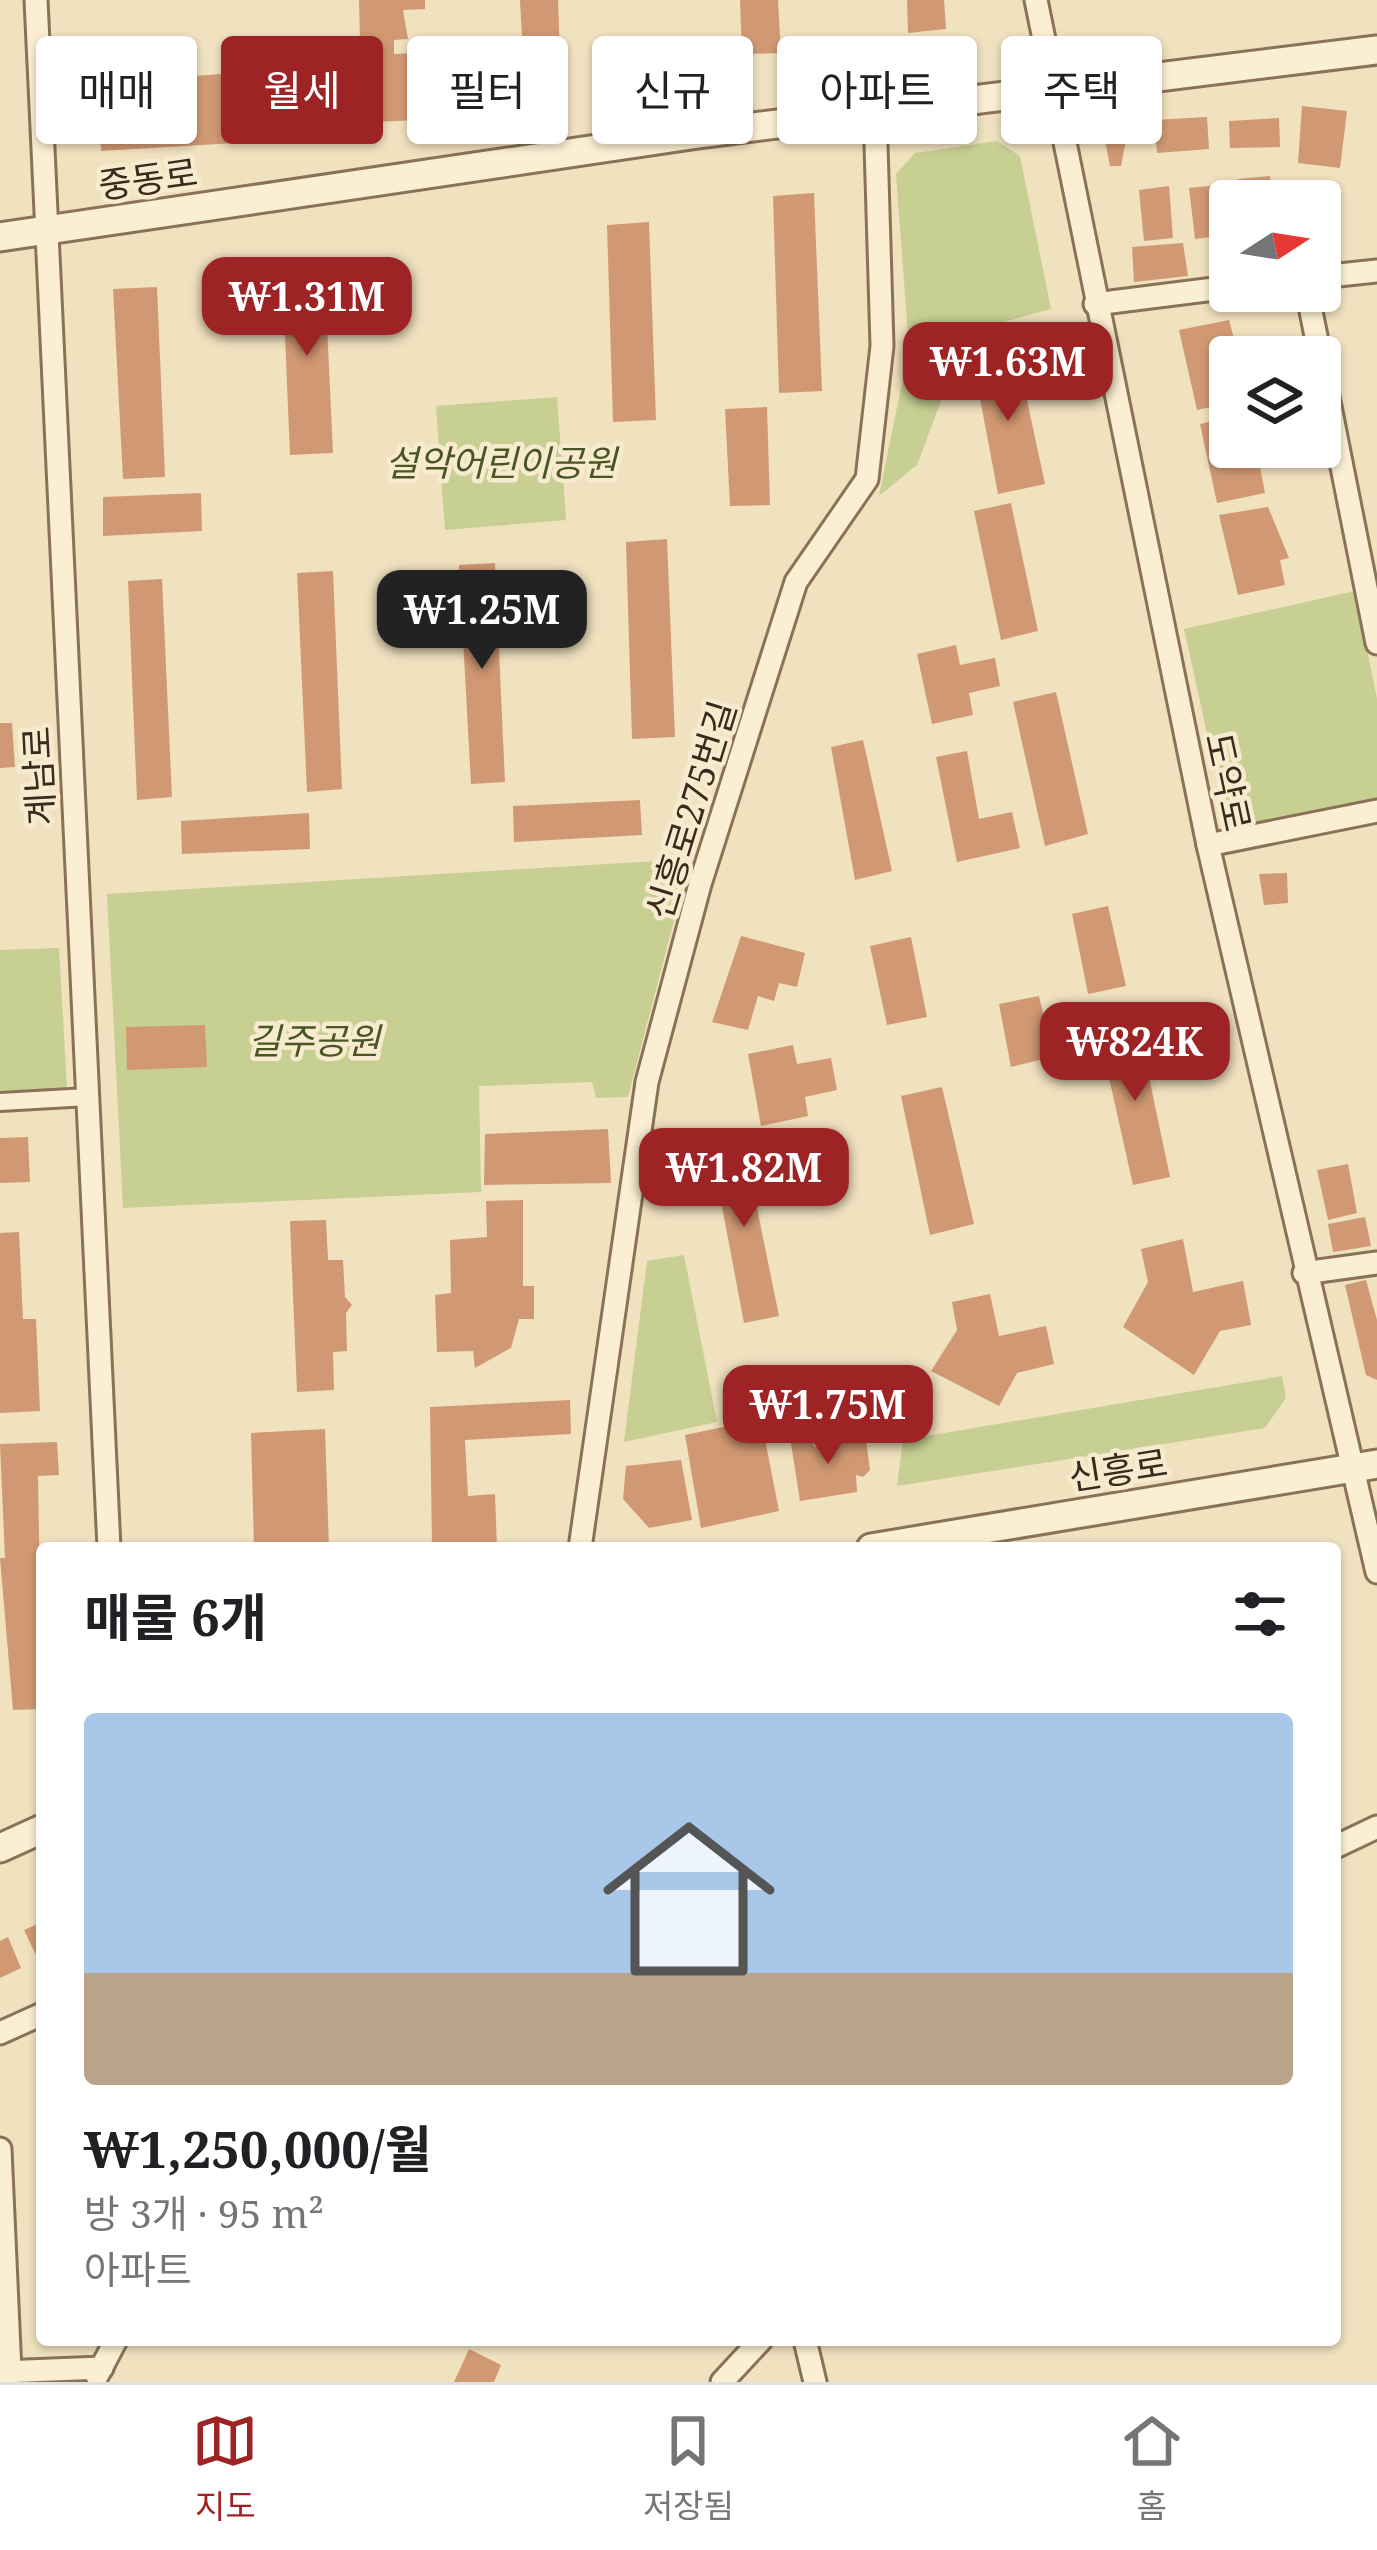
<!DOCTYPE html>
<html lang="ko">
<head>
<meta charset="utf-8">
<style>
  :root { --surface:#fff; --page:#f2f2f2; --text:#202124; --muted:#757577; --line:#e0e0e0; --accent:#9d2325 }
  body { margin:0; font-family:"Noto Serif","Noto Sans KR",serif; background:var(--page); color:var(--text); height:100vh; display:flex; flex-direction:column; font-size:45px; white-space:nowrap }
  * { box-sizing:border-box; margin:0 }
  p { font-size:39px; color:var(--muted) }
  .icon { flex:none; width:66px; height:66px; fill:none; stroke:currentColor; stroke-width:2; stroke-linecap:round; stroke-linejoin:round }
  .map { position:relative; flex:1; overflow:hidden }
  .details { position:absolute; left:36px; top:1542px; width:1305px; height:804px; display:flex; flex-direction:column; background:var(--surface); border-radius:12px; box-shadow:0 3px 9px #0004 }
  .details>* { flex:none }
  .guide { position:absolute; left:36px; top:36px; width:1305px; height:108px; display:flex; gap:24px }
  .needle { width:78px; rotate:78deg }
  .tools { position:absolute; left:1209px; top:180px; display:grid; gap:24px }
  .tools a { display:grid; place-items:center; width:132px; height:132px; border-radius:12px; background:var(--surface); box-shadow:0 3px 9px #0004; font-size:60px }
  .price { position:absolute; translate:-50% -102px; padding:0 27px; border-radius:24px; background:var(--accent); color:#fff; font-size:39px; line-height:78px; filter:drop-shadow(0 3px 6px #0008) }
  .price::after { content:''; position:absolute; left:50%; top:72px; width:36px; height:27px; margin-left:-18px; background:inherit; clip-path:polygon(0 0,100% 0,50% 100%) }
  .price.on { background:#222; color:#fff }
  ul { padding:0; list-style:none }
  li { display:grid; align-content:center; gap:24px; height:636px; padding:0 48px }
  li+li { border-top:3px solid var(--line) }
  li span { display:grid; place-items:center; height:372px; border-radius:12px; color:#555 }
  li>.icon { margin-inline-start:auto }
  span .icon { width:216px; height:216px; fill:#fffc; stroke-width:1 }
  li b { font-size:51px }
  h2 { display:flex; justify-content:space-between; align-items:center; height:144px; padding:0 48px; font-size:51px }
  .pill { padding:0 42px; border-radius:12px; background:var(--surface); box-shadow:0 3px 9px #0004; font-size:42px; line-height:108px }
  .pill.on { background:var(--accent); color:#fff }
  .dock { display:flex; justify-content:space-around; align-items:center; height:168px; border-top:3px solid var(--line); background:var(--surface); font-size:33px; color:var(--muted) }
  .dock a { display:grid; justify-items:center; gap:6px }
  .dock .on { color:var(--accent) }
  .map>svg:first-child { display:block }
  .green { fill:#c8cf93 }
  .building { fill:#d19973 }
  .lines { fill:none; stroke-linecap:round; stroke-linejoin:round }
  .pedestrian-casing { stroke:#8a7256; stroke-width:22 }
  .minor-casing { stroke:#8a7256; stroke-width:27 }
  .tertiary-casing { stroke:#8a7256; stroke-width:33 }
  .pedestrian { stroke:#fbefd3; stroke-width:16 }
  .minor { stroke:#fbefd3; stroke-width:21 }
  .tertiary { stroke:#fbefd3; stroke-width:27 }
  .labels { text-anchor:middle; stroke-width:9; stroke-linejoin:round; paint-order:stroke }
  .street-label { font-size:36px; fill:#392a1c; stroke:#f7ebcf }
  .park-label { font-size:36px; font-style:italic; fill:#495621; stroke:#f7ebcf }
</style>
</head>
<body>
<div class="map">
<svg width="1377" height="2382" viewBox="0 0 1377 2382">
  <rect width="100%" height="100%" fill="#f0e1bf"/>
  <!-- green -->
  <g class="green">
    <polygon points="997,141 1020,156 1051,309 967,332 917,465 879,496 909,348 896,174 915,153"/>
    <polygon points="557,397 566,520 445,530 436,406"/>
    <polygon points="1355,591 1377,699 1377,802 1229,833 1184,629"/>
    <polygon points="690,859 628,1097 596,1098 592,1082 479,1086 481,1192 123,1208 107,894"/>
    <polygon points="59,948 67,1088 0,1092 0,950"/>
    <polygon points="684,1255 717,1422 624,1442 647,1261"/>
    <polygon points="1282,1376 1286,1398 1265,1428 897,1486 903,1440"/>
  </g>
  <!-- building -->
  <g class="building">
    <polygon points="359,0 425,0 425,9 403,10 408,39 394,40 394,54 443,52 446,119 324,124 325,58 379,54 379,41 360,41"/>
    <polygon points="520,0 558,0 560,54 523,56"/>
    <polygon points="740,0 778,0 781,53 742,54"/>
    <polygon points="907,0 944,0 946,29 908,33"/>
    <polygon points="662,56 663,94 610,95 609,58"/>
    <polygon points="249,72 263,78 266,111 251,112 252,142 101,151 98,83"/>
    <polygon points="1302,106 1347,111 1340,168 1298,163"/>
    <polygon points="1207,117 1209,149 1157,153 1154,120"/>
    <polygon points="1279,118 1280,147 1230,148 1229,121"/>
    <polygon points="1114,125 1127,135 1121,166 1110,166 1104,135"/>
    <polygon points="1270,176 1272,201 1240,201 1238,179"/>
    <polygon points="1220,185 1226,235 1195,239 1189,188"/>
    <polygon points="1169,186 1173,238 1144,241 1139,190"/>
    <polygon points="814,193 822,391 779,393 773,196"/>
    <polygon points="649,222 656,420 613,422 607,225"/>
    <polygon points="1230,239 1230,270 1212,271 1209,240"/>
    <polygon points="1183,243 1188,276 1134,282 1132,247"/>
    <polygon points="324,262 333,453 290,455 282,264"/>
    <polygon points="157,287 165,477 123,479 113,289"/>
    <polygon points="1229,320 1239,357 1230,357 1230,403 1197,410 1179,330"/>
    <polygon points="1017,354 1045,484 998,494 973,361"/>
    <polygon points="767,407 770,505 730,506 725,409"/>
    <polygon points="1230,417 1230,447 1266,451 1269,465 1260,467 1265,493 1217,503 1200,424"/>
    <polygon points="201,493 202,531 103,536 103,497"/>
    <polygon points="1011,503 1038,631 1001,640 974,511"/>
    <polygon points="1268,507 1289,558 1280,560 1285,585 1238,595 1219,515"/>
    <polygon points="667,539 675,737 632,739 626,542"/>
    <polygon points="495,563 505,782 471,784 459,565"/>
    <polygon points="333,571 342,789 307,792 297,573"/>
    <polygon points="162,579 172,797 137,800 128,581"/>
    <polygon points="956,645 960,665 995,658 1000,686 969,693 973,715 932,724 917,654"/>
    <polygon points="1056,692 1088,834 1045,846 1013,702"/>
    <polygon points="0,723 12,723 15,767 0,768"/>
    <polygon points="863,740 892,871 855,880 831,747"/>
    <polygon points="967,751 979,819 1012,812 1020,848 957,862 936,757"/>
    <polygon points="640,800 642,835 514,842 513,806"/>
    <polygon points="309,813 310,849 182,854 181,821"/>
    <polygon points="1287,873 1288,903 1264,905 1259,874"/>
    <polygon points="1108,906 1126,986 1088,994 1072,914"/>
    <polygon points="741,936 805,953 797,987 779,983 774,1001 758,996 748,1030 712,1022"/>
    <polygon points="911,937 927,1017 887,1025 870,946"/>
    <polygon points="1039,996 1043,1013 1080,1005 1088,1035 1050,1043 1052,1057 1011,1067 999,1004"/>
    <polygon points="205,1025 207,1067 127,1070 126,1027"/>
    <polygon points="1138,1025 1170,1177 1133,1185 1099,1033"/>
    <polygon points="793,1045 797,1064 831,1058 837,1090 805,1097 808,1116 761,1126 748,1054"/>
    <polygon points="942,1087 974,1224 930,1235 901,1096"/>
    <polygon points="608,1129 611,1183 484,1185 485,1134"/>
    <polygon points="742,1135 779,1316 744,1323 710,1143"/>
    <polygon points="28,1137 30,1182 0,1183 0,1138"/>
    <polygon points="1348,1164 1357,1213 1328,1220 1317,1170"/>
    <polygon points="523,1200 523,1286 534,1286 534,1319 519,1319 511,1348 475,1368 473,1351 437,1352 435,1295 451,1293 450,1240 487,1237 486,1201"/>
    <polygon points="1365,1217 1371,1246 1333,1252 1328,1224"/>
    <polygon points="326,1220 328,1260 343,1260 345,1297 352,1305 346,1313 347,1351 333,1352 334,1390 297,1392 290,1221"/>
    <polygon points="19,1232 23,1319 36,1319 40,1411 0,1413 0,1233"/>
    <polygon points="1183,1239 1193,1292 1243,1281 1251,1325 1220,1331 1194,1375 1123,1327 1148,1282 1141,1249"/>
    <polygon points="1366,1280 1377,1320 1377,1380 1366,1375 1345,1285"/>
    <polygon points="990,1294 999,1336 1046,1326 1054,1364 1017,1373 999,1406 931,1371 957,1330 952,1302"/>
    <polygon points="570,1400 571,1434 465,1440 468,1496 495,1494 497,1548 432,1548 430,1407"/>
    <polygon points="761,1419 779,1511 701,1528 685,1435"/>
    <polygon points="325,1429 329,1548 254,1548 251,1433"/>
    <polygon points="809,1433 814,1447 866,1439 870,1470 863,1477 856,1475 857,1492 800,1501 790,1437"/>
    <polygon points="57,1442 59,1475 38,1476 42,1709 13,1710 0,1558 5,1558 0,1444"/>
    <polygon points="681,1460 692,1520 649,1528 623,1499 626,1466"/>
    <polygon points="42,1922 42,1968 24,1930"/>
    <polygon points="8,1937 21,1968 0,1978 0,1941"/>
    <polygon points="469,2349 501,2365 494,2382 454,2382"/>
  </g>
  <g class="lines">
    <defs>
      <polyline id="pedestrian" points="0,1102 88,1097"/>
      <g id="minor">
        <polyline points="36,0 109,1548"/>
        <polyline points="1036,0 1208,845 1377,1572"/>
        <polyline points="1320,277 1377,271"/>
        <polyline points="1307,291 1377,643"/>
        <polyline points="1095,304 1230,287"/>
        <polyline points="1208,845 1377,811"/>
        <polyline points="1304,1273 1377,1263"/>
        <polyline points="580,1548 647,1082 700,884 796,582 867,479 882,346 875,111"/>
        <polyline points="1335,1847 1377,1827"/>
        <polyline points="0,2033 42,2014"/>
        <polyline points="0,2149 10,2372"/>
        <polyline points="805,2340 815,2382"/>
        <polyline points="1,2372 102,2368"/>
        <polyline points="97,2376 116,2340"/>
        <polyline points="722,2382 761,2340"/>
      </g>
      <g id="tertiary">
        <polyline points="0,237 705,133 1377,50"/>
        <polyline points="871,1548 1377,1464"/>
        <polyline points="0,1848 42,1829"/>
      </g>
    </defs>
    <!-- pedestrian casing -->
    <use href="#pedestrian" class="pedestrian-casing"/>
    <!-- minor casing -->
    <use href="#minor" class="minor-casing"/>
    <!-- tertiary casing -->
    <use href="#tertiary" class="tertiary-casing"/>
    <!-- pedestrian -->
    <use href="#pedestrian" class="pedestrian"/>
    <!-- minor -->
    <use href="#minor" class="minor"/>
    <!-- tertiary -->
    <use href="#tertiary" class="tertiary"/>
  </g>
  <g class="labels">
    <!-- street labels -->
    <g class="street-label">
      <text transform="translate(148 179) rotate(-8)" y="13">중동로</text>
      <text transform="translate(39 776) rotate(-93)" y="13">계남로</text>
      <text transform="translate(1228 782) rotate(78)" y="13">도약로</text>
      <text transform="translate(691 810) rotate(-73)" y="13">신흥로275번길</text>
      <text transform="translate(1118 1470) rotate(-9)" y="13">신흥로</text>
    </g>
    <!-- park labels -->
    <g class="park-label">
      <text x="501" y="476">설악어린이공원</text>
      <text x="314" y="1054">길주공원</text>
    </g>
  </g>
</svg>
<div class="tools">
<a><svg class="needle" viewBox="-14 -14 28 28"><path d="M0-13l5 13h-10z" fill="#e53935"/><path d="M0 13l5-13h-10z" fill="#757577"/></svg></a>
<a><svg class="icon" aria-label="layers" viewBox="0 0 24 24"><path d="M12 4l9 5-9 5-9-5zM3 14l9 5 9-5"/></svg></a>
</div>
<b class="price" style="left:307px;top:359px">₩1.31M</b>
<b class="price" style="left:1008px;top:424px">₩1.63M</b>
<b class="price on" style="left:482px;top:672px">₩1.25M</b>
<b class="price" style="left:1135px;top:1104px">₩824K</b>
<b class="price" style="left:744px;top:1230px">₩1.82M</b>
<b class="price" style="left:828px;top:1467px">₩1.75M</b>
<div class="guide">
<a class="pill">매매</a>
<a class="pill on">월세</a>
<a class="pill">필터</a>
<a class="pill">신규</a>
<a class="pill">아파트</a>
<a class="pill">주택</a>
</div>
<section class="details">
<h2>매물 6개<svg class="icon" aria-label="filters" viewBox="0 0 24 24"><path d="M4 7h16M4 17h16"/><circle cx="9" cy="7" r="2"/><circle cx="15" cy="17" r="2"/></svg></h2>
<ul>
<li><span style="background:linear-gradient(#a9c7e8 70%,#b9a48a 0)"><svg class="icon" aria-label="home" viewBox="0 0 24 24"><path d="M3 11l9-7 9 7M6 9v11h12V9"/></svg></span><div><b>₩1,250,000/월</b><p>방 3개 · 95 m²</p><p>아파트</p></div></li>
</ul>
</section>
</div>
<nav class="dock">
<a class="on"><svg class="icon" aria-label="map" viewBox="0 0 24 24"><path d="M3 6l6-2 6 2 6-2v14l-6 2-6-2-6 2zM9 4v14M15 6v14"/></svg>지도</a>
<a><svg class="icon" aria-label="saved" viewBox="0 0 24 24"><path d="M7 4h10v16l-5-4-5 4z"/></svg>저장됨</a>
<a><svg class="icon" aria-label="home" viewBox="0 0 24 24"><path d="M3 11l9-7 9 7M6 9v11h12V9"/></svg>홈</a>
</nav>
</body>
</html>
